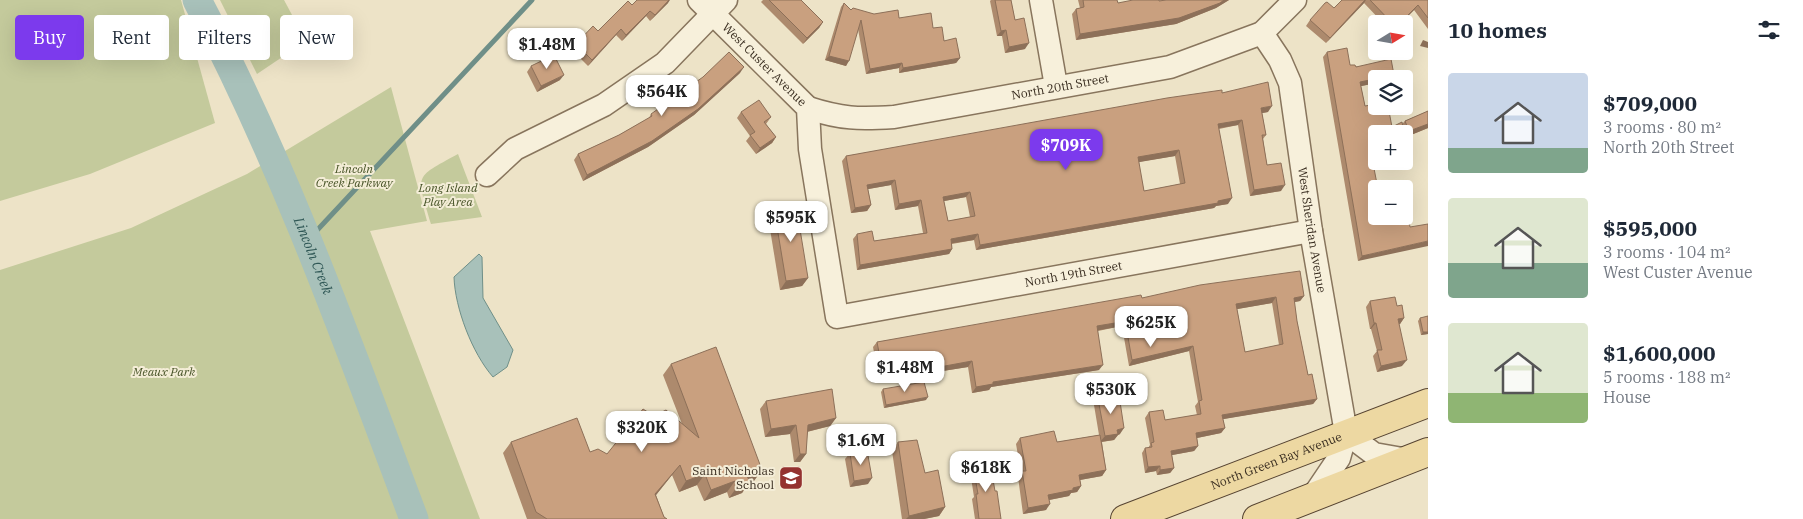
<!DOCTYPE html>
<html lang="en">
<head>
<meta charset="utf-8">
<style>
  :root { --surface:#fff; --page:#f2f2f3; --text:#1f2937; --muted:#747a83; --accent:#7c3aed }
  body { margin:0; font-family:"IBM Plex Serif",serif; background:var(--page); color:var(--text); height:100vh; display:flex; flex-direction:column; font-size:19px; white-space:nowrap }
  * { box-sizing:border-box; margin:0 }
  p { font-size:16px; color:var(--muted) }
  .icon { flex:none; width:28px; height:28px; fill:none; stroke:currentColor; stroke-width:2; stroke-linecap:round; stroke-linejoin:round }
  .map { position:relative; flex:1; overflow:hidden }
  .sheet { display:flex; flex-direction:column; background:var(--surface); width:375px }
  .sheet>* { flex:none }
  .banner { position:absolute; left:15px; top:15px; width:475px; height:45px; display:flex; gap:10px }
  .needle { width:32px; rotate:79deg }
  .buttons { position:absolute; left:1368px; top:15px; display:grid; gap:10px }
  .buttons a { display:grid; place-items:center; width:45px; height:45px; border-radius:5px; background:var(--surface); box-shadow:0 5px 20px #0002; font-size:25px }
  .price { position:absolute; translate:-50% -42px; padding:0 11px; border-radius:10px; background:#fff; color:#222; font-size:16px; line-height:32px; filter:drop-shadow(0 1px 2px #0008) }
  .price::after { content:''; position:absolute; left:50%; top:30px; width:15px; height:11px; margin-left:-8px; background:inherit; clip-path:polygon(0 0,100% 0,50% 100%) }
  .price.selected { background:var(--accent); color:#fff }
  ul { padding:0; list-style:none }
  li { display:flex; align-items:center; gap:15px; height:125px; padding:0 20px }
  li span { display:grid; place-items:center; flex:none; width:140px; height:100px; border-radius:5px; color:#555 }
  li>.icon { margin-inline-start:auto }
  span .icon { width:60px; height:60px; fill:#fffc; stroke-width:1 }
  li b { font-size:21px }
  h2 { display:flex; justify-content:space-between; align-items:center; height:60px; padding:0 20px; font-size:21px }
  .pill { padding:0 18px; border-radius:5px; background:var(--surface); box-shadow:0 5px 20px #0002; font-size:18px; line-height:45px }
  .pill.selected { background:var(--accent); color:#fff }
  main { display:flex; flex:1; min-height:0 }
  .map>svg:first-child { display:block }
  .green { fill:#c4ca9c }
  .water { fill:#a8c1ba; stroke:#6f8f88 }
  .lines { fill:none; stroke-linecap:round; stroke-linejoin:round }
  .stream { stroke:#6f8f88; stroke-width:5 }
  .river { stroke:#a8c1ba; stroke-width:29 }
  .minor-casing { stroke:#88755d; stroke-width:25 }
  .major-casing { stroke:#564331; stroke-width:30 }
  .minor { stroke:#f7f0db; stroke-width:22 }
  .major { stroke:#edd8a2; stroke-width:28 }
  .wall { fill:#ad8a6d; fill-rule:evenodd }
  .shaded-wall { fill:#8d7059 }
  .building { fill:#c9a07f; stroke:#8d7059; fill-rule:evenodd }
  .labels { text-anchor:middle; stroke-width:4; stroke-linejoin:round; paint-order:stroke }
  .street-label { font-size:12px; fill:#392d20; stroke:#f4edd7 }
  .park-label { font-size:12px; font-style:italic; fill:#485428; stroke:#f4edd7 }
  .poi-label { font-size:12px; fill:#392d20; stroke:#f4edd7; text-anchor:end }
  .water-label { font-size:14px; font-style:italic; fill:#305856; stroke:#f4edd7 }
</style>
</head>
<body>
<main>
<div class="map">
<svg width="1428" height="519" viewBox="0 0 1428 519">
  <rect width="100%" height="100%" fill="#ede3c7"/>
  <!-- green -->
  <g class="green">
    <polygon points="0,0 181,0 215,123 90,174 0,201"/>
    <polygon points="220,0 284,0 306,41 257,74"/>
    <polygon points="391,87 427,221 370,231 480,519 0,519 0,270 131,228 247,174"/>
    <path d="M458 154 482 217 431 224C417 174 412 179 458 154Z"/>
  </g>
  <!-- water -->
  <path class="water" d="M479 254 482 257 483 298 513 350 507 367 493 377C472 353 455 308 454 277Z"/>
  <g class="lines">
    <!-- stream -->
    <polyline class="stream" points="308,240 532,0"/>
    <!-- river -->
    <path class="river" id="s1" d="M197 0C285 167 348 343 414 519"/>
    <defs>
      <g id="minor">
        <path id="s2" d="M699 0 808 108 810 149 837 317 1311 231"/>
        <polyline points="1041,0 1056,86"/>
        <path id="s3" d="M1262 33 1280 60 1290 83 1311 231 1346 433 1339 458 1312 498"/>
        <path id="s4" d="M808 108C842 119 858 119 894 117L1170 67 1262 33 1295 0"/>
        <polyline points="487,175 515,149 604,105 665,63 726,0"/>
        <polyline points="1346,433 1374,454 1408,460"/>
      </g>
      <g id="major">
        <path id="s5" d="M1125 519 1428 403"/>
        <polyline points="1257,519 1428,452"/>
      </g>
    </defs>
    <!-- minor casing -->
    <use href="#minor" class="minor-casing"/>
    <!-- major casing -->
    <use href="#major" class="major-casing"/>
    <!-- minor -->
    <use href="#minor" class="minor"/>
    <!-- major -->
    <use href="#major" class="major"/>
  </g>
  <!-- wall -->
  <g class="wall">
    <polygon points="763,0 801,0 823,22 819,28 803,44 761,2"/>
    <polygon points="991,0 1011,0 1015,20 1025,49 1005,53 1002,36 997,36 990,1"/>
    <polygon points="1078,0 1117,0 1118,3 1166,0 1229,0 1216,8 1176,24 1076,40 1072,14 1076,9 1080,8"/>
    <polygon points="1342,0 1428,0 1428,29 1414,10 1400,24 1384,24 1364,3 1326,43 1306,26 1310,20 1334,8"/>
    <polygon points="668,3 650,21 646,16 622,41 616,35 588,66 572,50 576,44 598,31 632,5"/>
    <polygon points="844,3 851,10 874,14 899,18 933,28 960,58 956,63 899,73 899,68 866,74 858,29 846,66 825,60 841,7"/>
    <polygon points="1327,52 1350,65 1394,75 1392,79 1376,79 1376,83 1361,86 1365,106 1392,127 1402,124 1405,121 1428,111 1428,128 1406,137 1404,133 1406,146 1404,150 1404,134 1376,134 1376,156 1372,157 1376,216 1410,227 1358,261 1323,57"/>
    <polygon points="531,66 560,80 537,92 527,72"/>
    <polygon points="740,73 694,115 648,147 583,181 574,160 578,154 619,135 649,118 651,114"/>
    <path d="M1222 93 1268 112 1262 113 1266 135 1263 139 1267 165 1281 191 1250 196 1238 125 1219 129 1228 204 1216 206 1214 208 976 250 974 240 952 244V249L949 254 857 270 853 239 857 234 874 241 923 233 918 206 895 210 891 185 868 189 871 205 867 211 851 213 842 161 846 156ZM1175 156 1180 184 1144 191 1138 162ZM966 197 970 217 948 221 944 201Z"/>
    <polygon points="741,112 771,117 766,124 776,137 772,143 756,154 746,141 750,136 737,118"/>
    <polygon points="774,209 808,278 802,286 780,290 768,217"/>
    <path d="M1304 296 1300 301 1294 302 1297 321 1308 375 1317 399 1313 404 1223 419 1225 428 1221 433 1197 438 1198 446 1194 451 1172 455 1174 468 1170 473 1157 475 1156 471 1145 473 1142 453 1145 448H1148L1150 445 1145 418 1149 412 1165 420 1197 415 1195 406 1198 402 1189 351 1129 366 1123 332 1118 333 1117 327 1098 331 1099 370 991 387 989 390 972 393 968 367 930 373 928 359 877 368 873 347 877 342 1142 298ZM1272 303 1279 345 1245 352 1237 309Z"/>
    <polygon points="1370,301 1397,306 1404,318 1400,324 1399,324 1402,366 1377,372 1373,356 1377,351 1371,329 1370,329 1366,307"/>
    <polygon points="1420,318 1428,334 1421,335 1418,321"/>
    <polygon points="671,364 754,481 749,483 742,493 729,498 727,492 704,501 697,485 679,492 672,475 656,495 664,517 667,519 527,519 503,453 511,442 607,454 654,416 682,424 663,375"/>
    <polygon points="883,389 926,400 884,408 881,392"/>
    <polygon points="1098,399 1120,434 1118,435 1114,440 1102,442 1106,470 1102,476 1080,480 1081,486 1077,492 1071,493 1069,496 1049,500 1046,510 1023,514 1018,477 1021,473 1016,444 1020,438 1057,442 1099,435 1094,405"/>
    <polygon points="766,401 836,418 830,426 807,432 806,454 800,462 794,462 790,434 765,437 760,409"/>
    <polygon points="898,442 925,473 945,507 939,516 924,519 902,519 892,451"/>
    <polygon points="850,453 868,484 850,487 845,459"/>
    <polygon points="973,466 1001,519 975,519 972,499 974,497 970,471"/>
  </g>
  <!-- shaded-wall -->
  <g class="shaded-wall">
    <polygon points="669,0 670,0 668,3 650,21 655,15"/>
    <polygon points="1224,0 1229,0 1216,8 1176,24 1076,40 1080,34"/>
    <polygon points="1365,0 1366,0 1364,3 1326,43 1330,38"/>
    <polygon points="1418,5 1414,10 1400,24 1399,24"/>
    <polygon points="650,11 646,16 622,41 626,35"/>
    <polygon points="823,22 819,28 803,44 807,38"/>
    <polygon points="621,29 616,35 588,66 592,60"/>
    <polygon points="1006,30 1002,36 997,36 1001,31"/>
    <polygon points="1423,40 1428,42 1428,48 1420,46"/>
    <polygon points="1029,43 1025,49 1005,53 1009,47"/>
    <polygon points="829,56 849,61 846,66 825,60"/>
    <polygon points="960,58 956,63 899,73 903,68"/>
    <polygon points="902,63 899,68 866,74 870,69"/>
    <polygon points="744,67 740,73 694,115 648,147 583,181 587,175"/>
    <polygon points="564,75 560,80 537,92 541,86"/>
    <polygon points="1394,75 1392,79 1376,79 1376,83 1357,87 1360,82"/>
    <polygon points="1272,106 1268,112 1257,114 1261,108"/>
    <polygon points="1242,120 1238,125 1214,129 1218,124"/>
    <polygon points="1428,124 1428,128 1406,137 1409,131"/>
    <polygon points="776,137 772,143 756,154 760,148"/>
    <polygon points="1179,150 1175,156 1134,163 1138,157"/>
    <polygon points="1376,152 1376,156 1367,158 1371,153"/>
    <polygon points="895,180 891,185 863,190 867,185"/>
    <polygon points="1285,185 1281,191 1250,196 1254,190"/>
    <polygon points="970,192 966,197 939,202 943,197"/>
    <polygon points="1232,198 1228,204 1216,206 1214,208 976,250 980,245"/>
    <polygon points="921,200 918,206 895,210 899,204"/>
    <polygon points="871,205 867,211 851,213 855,208"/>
    <polygon points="978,234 974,240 947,244 951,239"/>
    <polygon points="1428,241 1428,246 1358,261 1362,256"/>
    <polygon points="952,249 949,254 857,270 860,265"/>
    <polygon points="808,278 802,286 780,290 786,281"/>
    <polygon points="1304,296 1300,301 1290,303 1294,298"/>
    <polygon points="1276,297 1272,303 1232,310 1236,304"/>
    <polygon points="1404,318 1400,324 1393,325 1398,319"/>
    <polygon points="1121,322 1117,327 1094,331 1097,326"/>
    <polygon points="1374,323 1376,323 1371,329 1370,329"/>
    <polygon points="1126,326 1123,332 1118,333 1122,327"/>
    <polygon points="1423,332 1428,332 1428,334 1421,335"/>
    <polygon points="1193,346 1189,351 1129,366 1132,360"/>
    <polygon points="932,354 928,359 877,368 881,363"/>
    <polygon points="1407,360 1402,366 1377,372 1381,366"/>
    <polygon points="972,361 968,367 930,373 934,368"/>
    <polygon points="1103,365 1099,370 991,387 989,390 972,393 976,387 993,382"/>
    <polygon points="928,397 926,400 884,408 886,405"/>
    <polygon points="1317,399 1313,404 1218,420 1222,415"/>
    <polygon points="836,418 830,426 802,433 808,425"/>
    <polygon points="796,425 790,434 765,437 771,429"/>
    <polygon points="1124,428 1120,434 1118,435 1114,440 1100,442 1105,436 1117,430"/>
    <polygon points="1225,428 1221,433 1192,439 1196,433"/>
    <polygon points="1198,446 1194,451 1167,456 1171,451"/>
    <polygon points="800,454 806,454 800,462 794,462"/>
    <polygon points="680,465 648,505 655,494"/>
    <polygon points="1160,466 1156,471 1145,473 1148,467"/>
    <polygon points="1174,468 1170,473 1157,475 1160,470"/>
    <polygon points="762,470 754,481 749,483 742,493 729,498 737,487 747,476"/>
    <polygon points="1106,470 1102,476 1074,481 1079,475"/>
    <polygon points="705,474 697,485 679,492 686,481"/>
    <polygon points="872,478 868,484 850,487 854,481"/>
    <polygon points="735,481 727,492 704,501 711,490"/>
    <polygon points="1081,486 1077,492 1071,493 1069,496 1044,501 1048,495"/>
    <polygon points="1050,504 1046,510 1023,514 1028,508"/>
    <polygon points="945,507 939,516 924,519 906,519 909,516"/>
  </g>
  <!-- building -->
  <g class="building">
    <polygon points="637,0 669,0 655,15 650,11 626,35 621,29 592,60 576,44 593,26 598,31 628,1 632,5"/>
    <polygon points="769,0 801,0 823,22 807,38"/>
    <polygon points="995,0 1011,0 1015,20 1024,18 1029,43 1009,47 1006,30 1001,31"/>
    <polygon points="1083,0 1117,0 1118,3 1133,0 1159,0 1159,1 1166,0 1224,0 1220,3 1179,18 1080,34 1076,9 1084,7"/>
    <polygon points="1342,0 1365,0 1330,38 1310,20 1325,3 1327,2 1334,8"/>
    <polygon points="1370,0 1428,0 1428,18 1418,5 1399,24 1393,24"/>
    <polygon points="844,3 851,10 853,8 874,14 898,10 899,18 931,13 933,28 942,27 944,41 956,38 960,58 903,68 902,63 870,69 861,20 849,61 829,56"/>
    <polygon points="1347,48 1350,65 1355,65 1356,67 1391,59 1394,75 1360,82 1365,106 1376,104 1376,106 1388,106 1392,127 1402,122 1406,146 1404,147 1404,134 1376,134 1376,152 1371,153 1378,189 1376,189 1376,216 1404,216 1404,210 1407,209 1410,227 1428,224 1428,241 1362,256 1327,52"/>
    <polygon points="729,52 744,67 698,109 652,141 587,175 578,154 619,135 652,116 651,114 703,77"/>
    <polygon points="554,55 564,75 541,86 531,66"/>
    <path d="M1268 82 1272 106 1261 108 1266 135H1262L1267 165 1281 163 1285 185 1254 190 1242 120 1218 124 1232 198 1218 201V203L980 245 978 234 951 239 952 249 860 265 857 234 872 231 874 241 927 233 921 200 899 204 895 180 867 185 871 205 855 208 846 156 1167 98 1222 90V93ZM1179 150 1185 183 1144 191 1138 157ZM970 192 975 216 948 221 943 197Z"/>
    <polygon points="759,100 771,117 764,122 776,137 760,148 750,135 755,132 741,112"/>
    <polygon points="1428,111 1428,124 1409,131 1405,121"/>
    <polygon points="796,205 808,278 786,281 774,209"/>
    <path d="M1300 271 1304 296 1294 298 1297 321 1308 375 1312 374 1317 399 1222 415 1225 428 1196 433 1198 446 1171 451 1174 468 1160 470V466L1148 467 1145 448 1152 447 1151 443 1154 442 1149 412 1163 410 1165 420 1201 414 1199 401 1202 400 1193 346 1132 360 1126 326 1122 327 1121 322 1097 326 1103 365 993 382V384L976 387 972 361 934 368 932 354 881 363 877 342 1141 295 1142 298 1200 285ZM1276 297 1283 344 1245 352 1236 304Z"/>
    <polygon points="1395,297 1397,306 1402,305 1404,318 1398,319 1407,360 1381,366 1377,350 1382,350 1376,323 1374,323 1370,301"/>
    <polygon points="1428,316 1428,332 1423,332 1420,318"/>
    <polygon points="716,347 762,470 747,476 750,482 737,487 735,481 711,490 705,474 686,481 680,465 655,494 664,517 667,519 547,519 536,512 511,442 577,418 590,452 598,449 607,454 643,409 654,416 666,410 699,438 671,364"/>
    <polygon points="924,382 928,397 886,405 883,389"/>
    <polygon points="832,389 836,418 808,425 806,454 800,454 796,425 771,429 766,401"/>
    <polygon points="1119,395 1124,428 1117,430 1118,434 1105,436 1098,399"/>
    <polygon points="1054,431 1057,442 1100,435 1106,470 1079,475 1081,486 1073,488 1073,490 1048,495 1050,504 1028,508 1022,471 1026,471 1020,438"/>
    <polygon points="917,440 925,473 938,470 945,507 909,516 898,442"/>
    <polygon points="867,450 872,478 854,481 850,453"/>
    <polygon points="990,463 995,491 997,491 1001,519 979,519 976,494 978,494 973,466"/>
  </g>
  <!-- icons -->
  <defs>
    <symbol id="school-square" viewBox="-11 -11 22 22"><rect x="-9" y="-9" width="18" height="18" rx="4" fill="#943230" stroke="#f4edd7"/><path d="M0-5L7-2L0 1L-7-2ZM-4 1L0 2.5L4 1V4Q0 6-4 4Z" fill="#fff"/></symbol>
  </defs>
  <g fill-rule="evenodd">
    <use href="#school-square" x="777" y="464" width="28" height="28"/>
  </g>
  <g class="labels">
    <!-- street labels -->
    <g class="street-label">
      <text dy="4" stroke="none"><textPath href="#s2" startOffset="92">West Custer Avenue</textPath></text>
      <text dy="4" stroke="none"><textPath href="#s4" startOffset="256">North 20th Street</textPath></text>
      <text dy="4" stroke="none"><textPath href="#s3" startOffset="206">West Sheridan Avenue</textPath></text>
      <text dy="4" stroke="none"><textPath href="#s2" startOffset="605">North 19th Street</textPath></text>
      <text dy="4" stroke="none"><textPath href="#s5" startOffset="162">North Green Bay Avenue</textPath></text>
    </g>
    <!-- park labels -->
    <g class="park-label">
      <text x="354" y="173">Lincoln<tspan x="354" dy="14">Creek Parkway</tspan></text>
      <text x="448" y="192">Long Island<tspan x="448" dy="14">Play Area</tspan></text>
      <text x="164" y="376">Meaux Park</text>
    </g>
    <!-- poi labels -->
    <g class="poi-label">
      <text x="774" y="475">Saint Nicholas<tspan x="774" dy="14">School</tspan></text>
    </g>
    <!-- water labels -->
    <g class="water-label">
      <text dy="5" stroke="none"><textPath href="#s1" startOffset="281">Lincoln Creek</textPath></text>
    </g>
  </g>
</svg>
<div class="buttons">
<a><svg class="needle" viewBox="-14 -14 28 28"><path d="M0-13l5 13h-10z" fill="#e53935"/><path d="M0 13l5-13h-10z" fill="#747a83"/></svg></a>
<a><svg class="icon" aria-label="layers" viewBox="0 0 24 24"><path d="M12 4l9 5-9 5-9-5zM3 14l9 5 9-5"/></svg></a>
<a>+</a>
<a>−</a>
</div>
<b class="price" style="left:547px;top:70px">$1.48M</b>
<b class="price" style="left:662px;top:117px">$564K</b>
<b class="price selected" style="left:1066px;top:171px">$709K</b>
<b class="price" style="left:791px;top:243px">$595K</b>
<b class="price" style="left:1151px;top:348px">$625K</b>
<b class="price" style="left:905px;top:393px">$1.48M</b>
<b class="price" style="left:1111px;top:415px">$530K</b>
<b class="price" style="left:642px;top:453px">$320K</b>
<b class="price" style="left:861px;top:466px">$1.6M</b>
<b class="price" style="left:986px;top:493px">$618K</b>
<div class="banner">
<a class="pill selected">Buy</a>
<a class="pill">Rent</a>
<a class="pill">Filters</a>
<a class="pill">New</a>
</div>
</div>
<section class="sheet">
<h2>10 homes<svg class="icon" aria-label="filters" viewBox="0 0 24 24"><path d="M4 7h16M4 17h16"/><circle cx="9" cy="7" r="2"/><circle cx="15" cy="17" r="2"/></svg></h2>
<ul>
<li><span style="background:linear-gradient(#c9d6e8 75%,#7fa58c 0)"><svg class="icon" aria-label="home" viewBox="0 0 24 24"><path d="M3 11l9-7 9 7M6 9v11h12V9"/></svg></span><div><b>$709,000</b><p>3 rooms · 80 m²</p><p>North 20th Street</p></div></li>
<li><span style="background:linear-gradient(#dfe7d0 65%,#7fa58c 0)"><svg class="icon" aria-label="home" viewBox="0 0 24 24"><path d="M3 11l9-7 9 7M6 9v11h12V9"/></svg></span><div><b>$595,000</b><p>3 rooms · 104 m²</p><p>West Custer Avenue</p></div></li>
<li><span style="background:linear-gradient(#dfe7d0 70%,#8fb573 0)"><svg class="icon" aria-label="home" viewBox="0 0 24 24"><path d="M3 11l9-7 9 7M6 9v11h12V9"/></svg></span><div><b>$1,600,000</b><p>5 rooms · 188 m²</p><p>House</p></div></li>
</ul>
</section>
</main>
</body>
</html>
